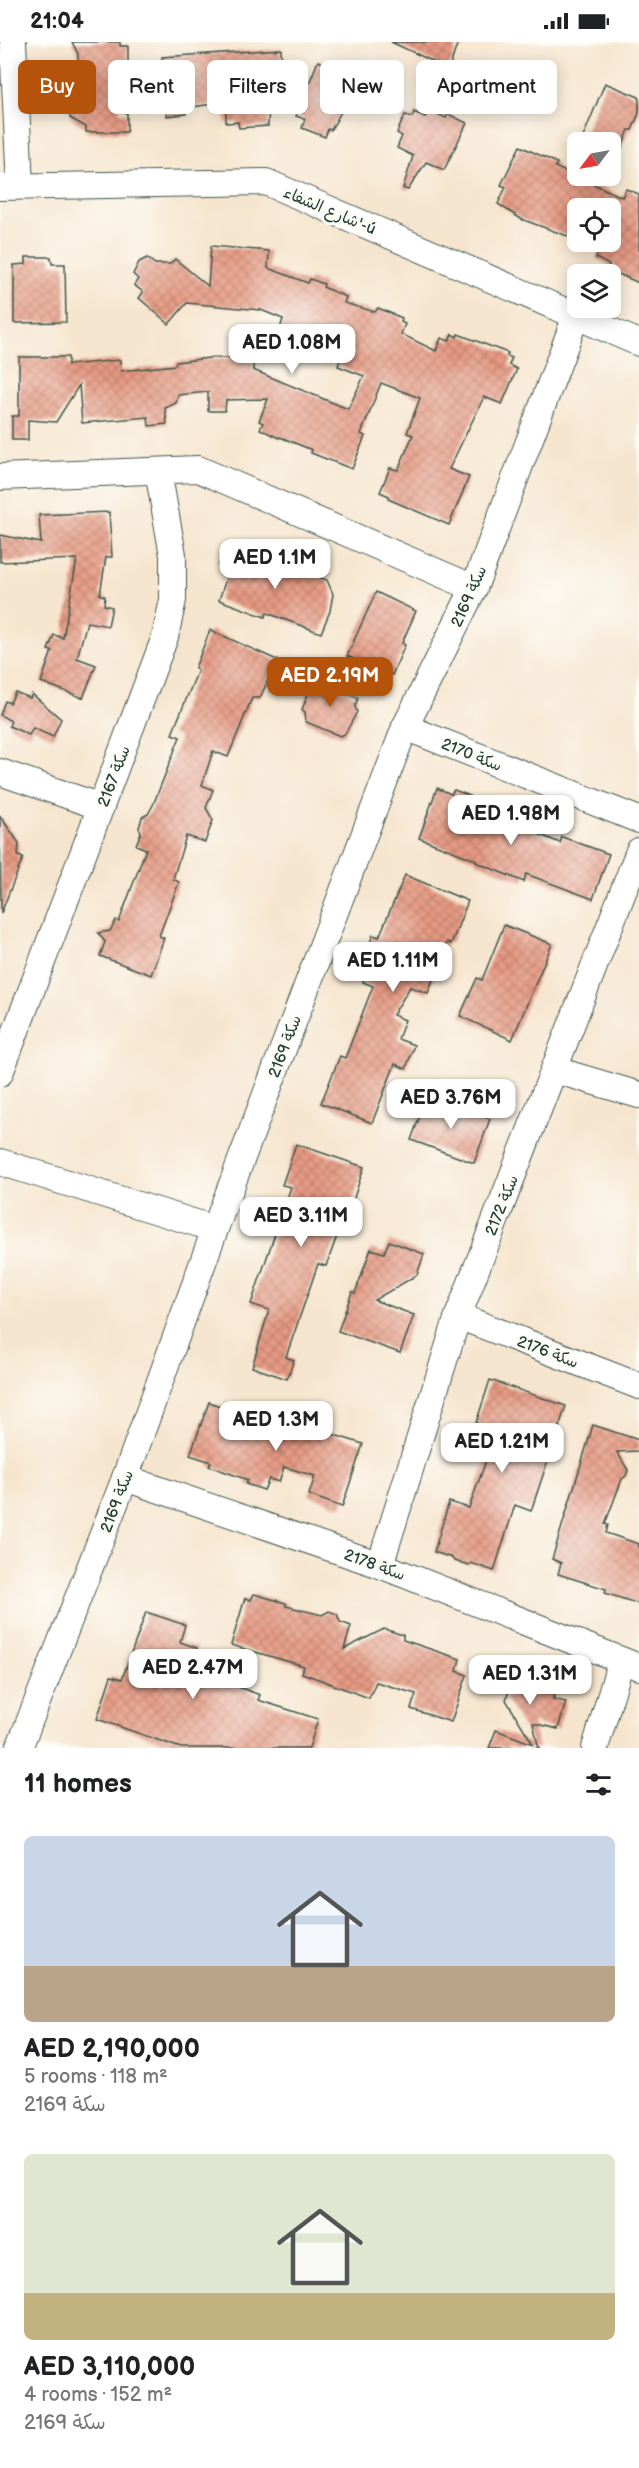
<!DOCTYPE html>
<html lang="en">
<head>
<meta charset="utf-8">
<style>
  :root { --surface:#fff; --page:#f2f2f2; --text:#202124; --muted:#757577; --accent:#b45309 }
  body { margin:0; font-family:"Balsamiq Sans","Playpen Sans Arabic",sans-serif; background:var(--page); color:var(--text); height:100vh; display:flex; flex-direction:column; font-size:22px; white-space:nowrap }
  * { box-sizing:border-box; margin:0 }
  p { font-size:20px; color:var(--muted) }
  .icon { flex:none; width:33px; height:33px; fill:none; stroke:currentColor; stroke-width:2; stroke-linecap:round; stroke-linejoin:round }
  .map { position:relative; height:1706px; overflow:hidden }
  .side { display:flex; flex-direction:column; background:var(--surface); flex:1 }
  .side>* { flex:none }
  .hud { position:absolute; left:18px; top:18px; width:603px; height:54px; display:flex; gap:12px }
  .needle { width:39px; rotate:238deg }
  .fabs { position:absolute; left:567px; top:90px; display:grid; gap:12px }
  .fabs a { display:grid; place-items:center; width:54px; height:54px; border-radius:9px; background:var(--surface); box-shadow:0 3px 15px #0003; font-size:30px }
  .price { position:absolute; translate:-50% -51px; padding:0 14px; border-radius:12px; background:#fff; color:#222; font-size:20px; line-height:39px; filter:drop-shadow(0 2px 3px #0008) }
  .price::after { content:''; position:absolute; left:50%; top:36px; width:18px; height:14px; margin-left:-9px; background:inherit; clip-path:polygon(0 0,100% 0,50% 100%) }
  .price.on { background:var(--accent); color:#fff }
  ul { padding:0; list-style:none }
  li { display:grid; align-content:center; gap:12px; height:318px; padding:0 24px }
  li span { display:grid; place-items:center; height:186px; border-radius:9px; color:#555 }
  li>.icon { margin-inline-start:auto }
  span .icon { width:108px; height:108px; fill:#fffc; stroke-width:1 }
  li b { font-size:26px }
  h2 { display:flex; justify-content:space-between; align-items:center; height:72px; padding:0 24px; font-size:26px }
  .chip { padding:0 21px; border-radius:9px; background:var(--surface); box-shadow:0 3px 15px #0003; font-size:21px; line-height:54px }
  .chip.on { background:var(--accent); color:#fff }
  .status { display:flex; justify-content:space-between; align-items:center; height:42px; padding:0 30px; background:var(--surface); direction:ltr }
  .status svg { height:16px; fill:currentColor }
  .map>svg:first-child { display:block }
  .building { fill:url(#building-cross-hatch) }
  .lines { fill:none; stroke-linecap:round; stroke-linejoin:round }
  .minor-casing { stroke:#3f564b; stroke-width:28 }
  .minor { stroke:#fff; stroke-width:26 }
  .labels { text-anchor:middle; stroke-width:6; stroke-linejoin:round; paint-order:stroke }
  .street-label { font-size:16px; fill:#1f3d34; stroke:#fdfcf7 }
</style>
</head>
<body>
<div class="status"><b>21:04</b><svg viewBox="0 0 49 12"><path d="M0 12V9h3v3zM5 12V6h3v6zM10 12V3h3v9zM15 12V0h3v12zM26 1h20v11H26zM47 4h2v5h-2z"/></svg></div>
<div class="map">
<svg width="639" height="1706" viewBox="0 0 639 1706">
  <defs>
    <pattern id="building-cross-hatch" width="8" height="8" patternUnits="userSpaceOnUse" patternTransform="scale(1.5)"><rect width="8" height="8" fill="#e79a83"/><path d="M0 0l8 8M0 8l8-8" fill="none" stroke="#bb7f6c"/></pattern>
  </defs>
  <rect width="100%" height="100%" fill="#fdfcf7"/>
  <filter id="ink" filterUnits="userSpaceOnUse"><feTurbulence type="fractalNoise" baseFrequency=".0167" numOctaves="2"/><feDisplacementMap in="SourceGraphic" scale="12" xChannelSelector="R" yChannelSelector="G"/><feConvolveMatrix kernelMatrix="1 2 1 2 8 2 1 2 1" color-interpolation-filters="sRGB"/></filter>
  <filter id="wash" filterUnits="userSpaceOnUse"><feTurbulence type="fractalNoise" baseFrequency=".008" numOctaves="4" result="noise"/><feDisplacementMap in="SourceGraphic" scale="24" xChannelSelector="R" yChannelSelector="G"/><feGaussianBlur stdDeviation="1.35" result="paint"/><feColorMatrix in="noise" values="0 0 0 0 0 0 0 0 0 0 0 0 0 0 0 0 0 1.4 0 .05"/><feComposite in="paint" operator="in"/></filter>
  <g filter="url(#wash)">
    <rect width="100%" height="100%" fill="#f6e5ce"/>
    <g id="blocks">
      <!-- building -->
      <g class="building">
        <polygon points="72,0 120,0 120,4 128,4 128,22 119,23 120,71 127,71 127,90 86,90 86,85 70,76 70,47 79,46 78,12"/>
        <polygon points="391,0 458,0 449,27"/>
        <polygon points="281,7 285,69 269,63 268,84 239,86 238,80 226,81 226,60 186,66 186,72 167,74 162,15"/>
        <polygon points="318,19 363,38 354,59 348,57 331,88 328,87 325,95 302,86 305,77 296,74"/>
        <polygon points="605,41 639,55 639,71 632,88 629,88 611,132 610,100 595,100 583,95"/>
        <polygon points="429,68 446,76 448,72 467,81 444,128 426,120 408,148 403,146 413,114 397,106 402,94 397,91 405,73 412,75 414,70 425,75"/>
        <polygon points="520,104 557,121 555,125 622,155 626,147 639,152 639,241 607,227 609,223 596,216 603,200 610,200 610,183 614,176 610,177 610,166 578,166 578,198 521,177 498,162 506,145 501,143"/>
        <polygon points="211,204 269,209 268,226 308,241 310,237 324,242 323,245 346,255 344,261 375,270 378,266 402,276 401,280 405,282 401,292 436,309 441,296 449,299 452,292 457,295 458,292 508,311 507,314 512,316 509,323 517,327 502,362 484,355 449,427 469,435 449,483 388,457 389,454 380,450 390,426 398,428 413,393 407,391 420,356 381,341 361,392 365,394 352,427 311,411 312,408 280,395 279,396 260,387 263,381 259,379 268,357 226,358 225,369 208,369 208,350 178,353 176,361 165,366 167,382 149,384 148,375 82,381 79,343 56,380 28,378 28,398 12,398 12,374 19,374 19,315 68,315 68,323 120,318 121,329 175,323 176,320 209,316 253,316 253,328 348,367 364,334 338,324 341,315 303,300 303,297 280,287 283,277 261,268 187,261 169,282 139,256 143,250 134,243 138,237 133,232 139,220 147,216 155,222 170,222 175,217 208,244"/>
        <polygon points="26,215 51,215 52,222 65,222 66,280 14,281 14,223 26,222"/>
        <polygon points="109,470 112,515 106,515 100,553 105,554 104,563 112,565 108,584 87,580 77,616 96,623 83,656 41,640 52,609 48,608 54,593 63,596 77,517 0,520 0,493 41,501 39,473"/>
        <polygon points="239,504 253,509 252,514 305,534 306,531 327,538 333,552 330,569 321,591 267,571 265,575 219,558 229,528 218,524 225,505 237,508"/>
        <polygon points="376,550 416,569 402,601 405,603 392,633 347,614"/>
        <polygon points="210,588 277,618 260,656 252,656 228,715 213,709 202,743 213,748 206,766 213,778 205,800 186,794 173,837 179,840 159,894 164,896 151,933 100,914 105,900 98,891 110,889 116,878 119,880 146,807 136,803 141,790 139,786 142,775 148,772 153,763 180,695 172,692 198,628 195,626"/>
        <polygon points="313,637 358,656 355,665 357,670 345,692 340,694 306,680 305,670 302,668"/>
        <polygon points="15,650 30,656 32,652 61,677 53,695 33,686 29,693 9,684 11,679 0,673 5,659 10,661"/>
        <polygon points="437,746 451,752 454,748 470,754 470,759 482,764 480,768 560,801 562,795 609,812 593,857 526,832 524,840 476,820 476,818 419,796"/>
        <polygon points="0,774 19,801 18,814 23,816 1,871"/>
        <polygon points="405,833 468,859 451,902 447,900 428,951 410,945 393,973 405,978 398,997 414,1003 406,1027 395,1022 372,1081 321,1061 340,1014 345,1016 373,944 363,940 368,927 361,923 373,893 379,895"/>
        <polygon points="504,883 552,902 512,998 460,974 477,936 482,938"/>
        <polygon points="427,1054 490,1077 474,1121 411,1098"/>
        <polygon points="296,1102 364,1125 351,1165 348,1164 326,1224 318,1222 286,1315 294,1318 287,1337 252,1325 269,1268 251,1262 291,1145 282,1143"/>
        <polygon points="389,1199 424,1212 417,1233 374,1258 414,1273 400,1311 338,1289 352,1250 355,1251 371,1207 384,1211"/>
        <polygon points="490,1338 566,1364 531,1469 515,1463 494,1529 471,1521 469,1523 454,1519 452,1516 434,1510 449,1460 469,1466 497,1388 476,1381"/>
        <polygon points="209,1360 265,1380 268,1372 363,1402 342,1465 309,1453 315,1434 284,1425 279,1440 269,1437 264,1448 246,1442 248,1438 209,1424 211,1420 190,1413"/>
        <polygon points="593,1383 639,1398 639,1409 617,1410 628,1428 626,1434 622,1437 605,1482 608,1483 606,1491 639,1502 639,1562 605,1551 606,1547 558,1532 561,1521 552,1517"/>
        <polygon points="254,1552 286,1561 286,1564 322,1573 329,1569 337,1572 340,1580 351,1584 344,1607 384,1587 403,1593 403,1598 460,1617 457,1629 467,1633 451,1680 411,1667 416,1652 376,1640 369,1656 302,1631 304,1624 231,1603 245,1556 251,1558"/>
        <polygon points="146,1570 185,1583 180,1600 197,1606 189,1627 260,1653 258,1658 318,1677 309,1706 181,1706 97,1677 111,1634 122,1637"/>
        <polygon points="510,1621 551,1634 550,1642 558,1646 553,1657 566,1660 558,1687 533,1681 538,1703 540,1706 489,1706 496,1688 533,1702 506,1658 512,1639 503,1635"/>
      </g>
    </g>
  </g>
  <g filter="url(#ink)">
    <use href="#blocks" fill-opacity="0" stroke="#3f564b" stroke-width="1.5"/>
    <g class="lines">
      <defs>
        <g id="minor">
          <polyline points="13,0 20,144"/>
          <polyline points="0,145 266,140 639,301"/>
          <polyline points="0,435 198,427 474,546"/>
          <polyline points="405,685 639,778"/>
          <polyline points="0,730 101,765"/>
          <polyline points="555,1028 639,1053"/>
          <polyline points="0,1031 165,595 173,558 173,513 158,429"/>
          <polyline points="0,1120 215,1187"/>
          <polyline points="458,1274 639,1344"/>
          <polyline points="125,1436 380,1523 639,1625"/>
          <polyline points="380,1523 458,1274 639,809"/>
          <polyline points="19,1706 125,1436 215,1187 405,685 474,546 576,274"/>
          <polyline points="595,1706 621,1619"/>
        </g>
      </defs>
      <!-- minor casing -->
      <use href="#minor" class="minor-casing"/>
      <!-- minor -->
      <use href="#minor" class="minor"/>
    </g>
  </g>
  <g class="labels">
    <!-- street labels -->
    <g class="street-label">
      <text transform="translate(330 168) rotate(23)" y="6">شارع الشفاء'-ú</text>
      <text transform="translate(468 554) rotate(-66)" y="6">سكة 2169</text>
      <text transform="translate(472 712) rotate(22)" y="6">سكة 2170</text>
      <text transform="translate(113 734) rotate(-69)" y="6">سكة 2167</text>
      <text transform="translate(284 1004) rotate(-69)" y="6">سكة 2169</text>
      <text transform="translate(501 1163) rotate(-68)" y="6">سكة 2172</text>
      <text transform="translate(548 1309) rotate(21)" y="6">سكة 2176</text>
      <text transform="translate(116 1459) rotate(-69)" y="6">سكة 2169</text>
      <text transform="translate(375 1522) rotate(20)" y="6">سكة 2178</text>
    </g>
  </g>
</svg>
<div class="fabs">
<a><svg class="needle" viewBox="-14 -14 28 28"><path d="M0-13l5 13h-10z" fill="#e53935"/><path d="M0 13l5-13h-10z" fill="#757577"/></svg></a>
<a><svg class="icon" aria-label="locate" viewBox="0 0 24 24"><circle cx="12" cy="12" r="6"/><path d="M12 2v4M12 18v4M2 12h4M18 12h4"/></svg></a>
<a><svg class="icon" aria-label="layers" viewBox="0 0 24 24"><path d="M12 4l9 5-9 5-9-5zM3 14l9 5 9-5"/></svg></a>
</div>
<b class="price" style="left:292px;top:333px">AED 1.08M</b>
<b class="price" style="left:275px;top:548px">AED 1.1M</b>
<b class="price on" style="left:330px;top:666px">AED 2.19M</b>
<b class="price" style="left:511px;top:804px">AED 1.98M</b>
<b class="price" style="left:393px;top:951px">AED 1.11M</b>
<b class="price" style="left:451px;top:1088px">AED 3.76M</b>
<b class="price" style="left:301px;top:1206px">AED 3.11M</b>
<b class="price" style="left:276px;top:1410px">AED 1.3M</b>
<b class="price" style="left:502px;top:1432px">AED 1.21M</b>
<b class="price" style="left:193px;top:1658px">AED 2.47M</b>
<b class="price" style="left:530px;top:1664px">AED 1.31M</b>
<div class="hud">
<a class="chip on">Buy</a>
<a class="chip">Rent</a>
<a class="chip">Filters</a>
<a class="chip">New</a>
<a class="chip">Apartment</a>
</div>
</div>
<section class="side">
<h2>11 homes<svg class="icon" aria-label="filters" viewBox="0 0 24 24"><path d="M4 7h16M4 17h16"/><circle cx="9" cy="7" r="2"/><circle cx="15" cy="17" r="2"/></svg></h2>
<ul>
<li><span style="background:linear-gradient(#c9d6e8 70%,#b9a48a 0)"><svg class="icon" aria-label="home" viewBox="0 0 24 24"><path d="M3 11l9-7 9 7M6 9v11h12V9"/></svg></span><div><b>AED 2,190,000</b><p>5 rooms · 118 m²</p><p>سكة 2169</p></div></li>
<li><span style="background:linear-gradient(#dfe7d0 75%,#c2b280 0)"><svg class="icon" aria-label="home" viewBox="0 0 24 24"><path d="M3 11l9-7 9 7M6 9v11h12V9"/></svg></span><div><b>AED 3,110,000</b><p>4 rooms · 152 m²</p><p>سكة 2169</p></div></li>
</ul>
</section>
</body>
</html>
